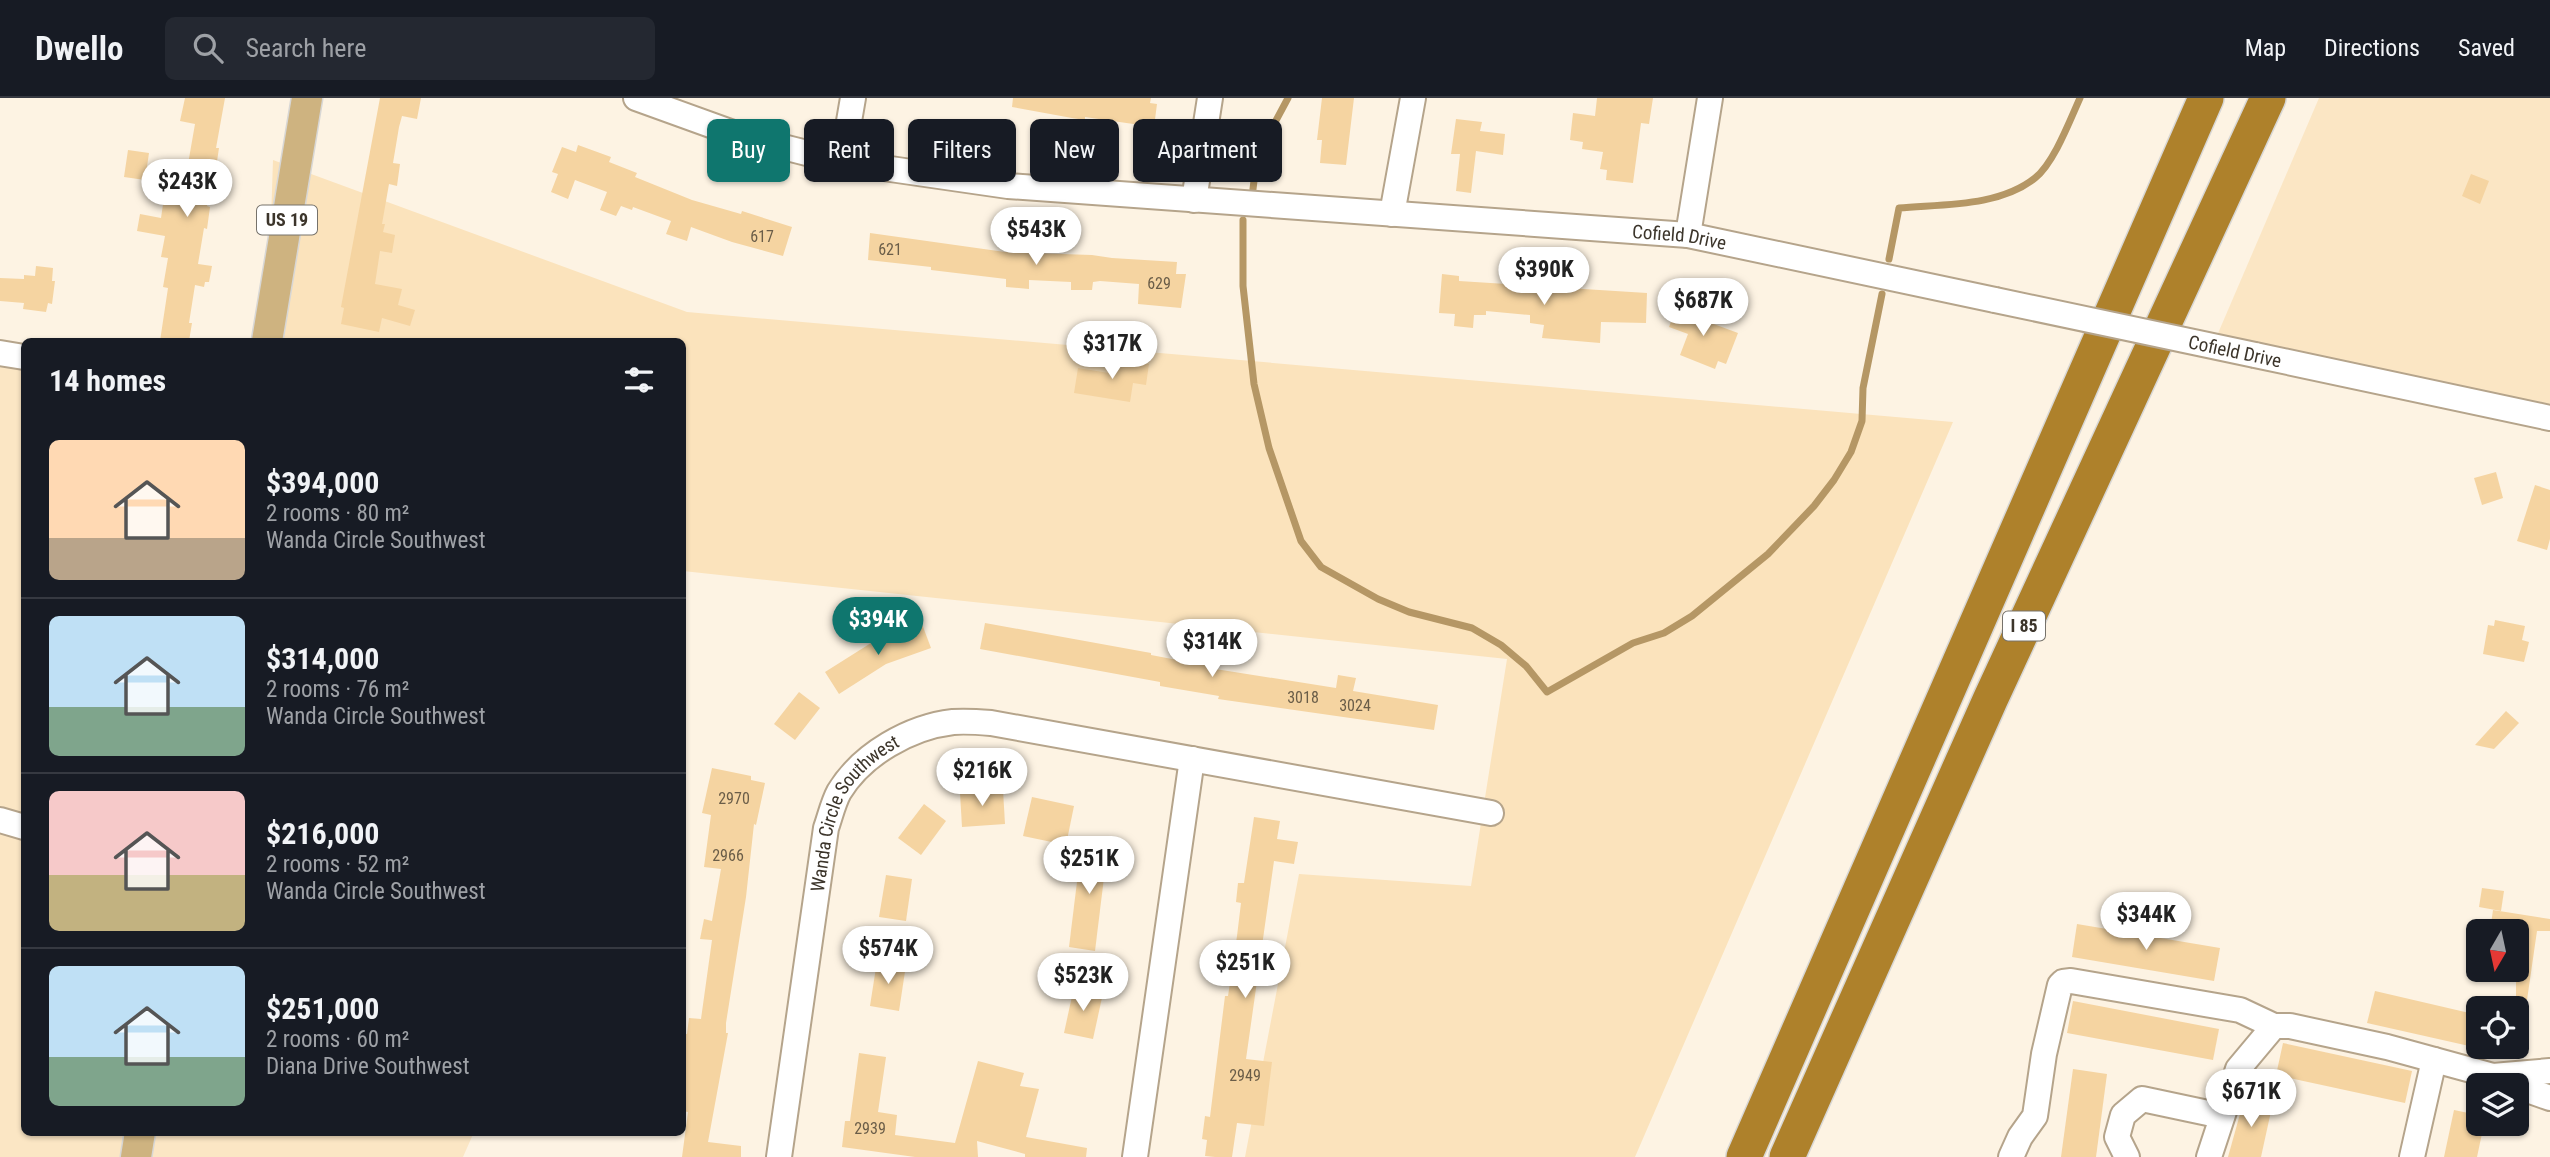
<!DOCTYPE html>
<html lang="en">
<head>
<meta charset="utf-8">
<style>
  :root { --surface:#171b24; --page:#242831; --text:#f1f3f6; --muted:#9ea1a6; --line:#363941; --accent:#0f766e }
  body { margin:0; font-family:"Roboto Condensed",sans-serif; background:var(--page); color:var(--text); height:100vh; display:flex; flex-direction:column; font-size:26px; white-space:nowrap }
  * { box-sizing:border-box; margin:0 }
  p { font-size:23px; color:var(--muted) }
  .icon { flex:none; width:38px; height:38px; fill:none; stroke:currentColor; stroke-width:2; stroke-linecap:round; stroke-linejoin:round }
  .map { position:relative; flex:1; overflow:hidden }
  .details { position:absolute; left:21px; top:240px; width:665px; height:798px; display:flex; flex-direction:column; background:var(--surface); border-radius:10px; box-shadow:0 2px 5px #0004 }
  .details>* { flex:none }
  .guide { position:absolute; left:707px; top:21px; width:665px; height:63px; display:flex; gap:14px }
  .needle { width:46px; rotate:189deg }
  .buttons { position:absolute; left:2466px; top:821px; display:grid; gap:14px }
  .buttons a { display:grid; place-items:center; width:63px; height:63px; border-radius:10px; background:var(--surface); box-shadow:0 2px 5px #0004; font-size:35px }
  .price { position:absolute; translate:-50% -60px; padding:0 16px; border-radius:24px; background:#fff; color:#222; font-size:23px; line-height:46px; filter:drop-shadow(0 2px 4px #0008) }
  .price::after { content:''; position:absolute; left:50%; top:42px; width:21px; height:16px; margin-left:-10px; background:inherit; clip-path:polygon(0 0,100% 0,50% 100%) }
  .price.on { background:var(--accent); color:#fff }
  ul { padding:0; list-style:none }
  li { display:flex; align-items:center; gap:21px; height:175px; padding:0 28px }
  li+li { border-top:2px solid var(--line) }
  li span { display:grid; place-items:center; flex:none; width:196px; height:140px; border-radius:10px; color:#555 }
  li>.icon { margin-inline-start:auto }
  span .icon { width:84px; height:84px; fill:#fffc; stroke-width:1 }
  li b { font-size:30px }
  h2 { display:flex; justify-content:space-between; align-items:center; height:84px; padding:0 28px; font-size:30px }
  .chip { padding:0 24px; border-radius:10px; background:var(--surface); box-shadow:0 2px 5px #0004; font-size:24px; line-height:63px }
  .chip.on { background:var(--accent); color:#fff }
  header { display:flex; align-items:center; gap:42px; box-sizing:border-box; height:98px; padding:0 35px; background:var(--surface); border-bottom:2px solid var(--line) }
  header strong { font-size:33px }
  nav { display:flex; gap:38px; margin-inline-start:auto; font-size:24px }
  .search { width:490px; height:63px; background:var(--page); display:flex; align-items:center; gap:18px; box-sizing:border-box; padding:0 24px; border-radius:10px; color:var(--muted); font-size:26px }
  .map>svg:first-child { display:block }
  .built { fill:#fbe6c4 }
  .green { fill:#fbe3bc }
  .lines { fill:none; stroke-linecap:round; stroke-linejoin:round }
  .stream { stroke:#b59765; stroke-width:7 }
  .building { fill:#f5d4a1 }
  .minor-casing { stroke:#b5a48b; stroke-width:28 }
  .major-casing { stroke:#d8d7d5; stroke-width:33 }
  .highway-casing { stroke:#d8d7d5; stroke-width:38 }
  .minor { stroke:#fff; stroke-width:24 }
  .major { stroke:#ceb380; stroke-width:30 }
  .highway { stroke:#ae812b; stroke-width:35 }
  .minor-bridge-casing { stroke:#b5a48b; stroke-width:28; stroke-linecap:butt }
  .minor-bridge { stroke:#fff; stroke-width:24 }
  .labels { text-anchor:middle; stroke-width:5; stroke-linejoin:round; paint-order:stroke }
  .number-label { font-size:16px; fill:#6a5d48 }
  .shield { fill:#fff; stroke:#76726b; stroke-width:2 }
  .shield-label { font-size:18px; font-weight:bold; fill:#3c352b }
  .street-label { font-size:19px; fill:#3c352b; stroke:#fff }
</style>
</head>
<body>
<header>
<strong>Dwello</strong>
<div class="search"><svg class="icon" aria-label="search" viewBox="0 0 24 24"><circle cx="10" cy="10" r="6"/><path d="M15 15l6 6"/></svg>Search here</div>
<nav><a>Map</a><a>Directions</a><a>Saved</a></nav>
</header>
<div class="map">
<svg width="2550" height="1059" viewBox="0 0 2550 1059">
  <rect width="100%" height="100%" fill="#fdf3e3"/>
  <!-- built -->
  <g class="built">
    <polygon points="2319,0 2550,0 2550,319 2213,247"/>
    <polygon points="0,253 24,258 24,1034 474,1034 463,1059 0,1059"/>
  </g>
  <!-- green -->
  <polygon class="green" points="273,62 687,214 1953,324 1635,1059 1245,1059 1299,776 1471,788 1507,561 683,473 682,243 267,243"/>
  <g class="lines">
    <!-- stream -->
    <g class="stream">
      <polyline points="1253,91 1257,58 1288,0"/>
      <polyline points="1243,122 1243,188 1254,286 1269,350 1301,443 1321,469 1378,501 1409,514 1472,530 1501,547 1526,568 1547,594 1633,545 1664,535 1692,518 1768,456 1814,408 1834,382 1851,354 1862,323 1863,290 1882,196"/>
      <path d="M1889 161 1899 110C1942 106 1999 109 2035 80 2054 65 2070 22 2080 0"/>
    </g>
  </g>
  <!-- building -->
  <g class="building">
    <polygon points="185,0 225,0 216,50 219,50 216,70 213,69 207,108 210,109 207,131 204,130 198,166 212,168 209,184 205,184 204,189 195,187 189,225 192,225 189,243 160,243 168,190 163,189 168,160 161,159 165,138 137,133 140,116 161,120 166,86 184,89 195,26 180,23"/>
    <polygon points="380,0 421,0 417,21 402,18 399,29 393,65 400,66 397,88 389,86 382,126 385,126 383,134 395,137 392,155 380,153 375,186 402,191 398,207 415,212 410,228 382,220 379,234 341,226 344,210 341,209"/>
    <polygon points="1013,0 1151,0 1150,5 1157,6 1154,29 1085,19 1085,22 1072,20 1012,9"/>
    <polygon points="1322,0 1354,0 1346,67 1320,65 1322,42 1317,42"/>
    <polygon points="1597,0 1653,0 1649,26 1641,25 1633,85 1606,82 1607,72 1600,71 1603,54 1582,51 1583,44 1570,42 1573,15 1595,18"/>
    <polygon points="1456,21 1482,24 1480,33 1505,36 1503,57 1476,53 1471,95 1456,93 1460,56 1451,56"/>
    <polygon points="578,47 611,59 609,64 637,75 635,79 692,102 741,116 742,113 792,129 783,158 732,144 691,129 687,143 666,136 671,123 633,109 632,112 621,108 616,118 600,112 607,94 575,82 568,101 551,94 558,76 552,74 562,49 576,54"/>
    <polygon points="128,52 149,55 145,82 124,79"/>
    <polygon points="2471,76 2489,83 2480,106 2462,98"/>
    <polygon points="870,135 1005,154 1092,157 1112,160 1177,164 1176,176 1186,176 1181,210 1138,206 1139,186 1100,183 1093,184 1092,192 1071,192 1071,184 1029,182 1029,191 1006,189 1006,181 931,172 931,169 868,162"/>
    <polygon points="36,168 53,170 52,183 55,183 52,206 48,205 46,214 23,211 24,205 0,203 0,180 24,181 24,177 35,178"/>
    <polygon points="1442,176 1459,178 1459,183 1647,195 1646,225 1601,224 1600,245 1542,240 1544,227 1530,225 1530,217 1486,213 1486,217 1474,217 1473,230 1454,228 1455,216 1439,215"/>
    <polygon points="1677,208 1713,221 1711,225 1738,235 1726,266 1718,263 1715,271 1680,257 1688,236 1669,229"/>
    <polygon points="1117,261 1149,266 1146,287 1133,285 1130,304 1074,295 1078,270 1115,276"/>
    <polygon points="2496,374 2503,400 2482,407 2474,380"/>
    <polygon points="2535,387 2550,392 2550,441 2547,452 2517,443"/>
    <polygon points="2495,522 2525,528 2522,542 2529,544 2524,564 2483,556 2488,527 2494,528"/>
    <polygon points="985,525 1151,555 1151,557 1209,568 1209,570 1336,590 1338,577 1356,580 1353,593 1438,607 1434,632 1218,601 1219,598 1160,588 1160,584 980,551"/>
    <polygon points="922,526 931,550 886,566 839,596 825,574 871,545"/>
    <polygon points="799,594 820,610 795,642 774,626"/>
    <polygon points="2506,613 2519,625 2494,651 2475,647"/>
    <polygon points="712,670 751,678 751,682 765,685 756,727 754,726 746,799 726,925 726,935 728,935 708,1044 741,1048 741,1059 682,1059 688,1014 682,1013 682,936 687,936 689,920 701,921 712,842 700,841 704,821 712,823 721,771 704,769 711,717 702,715"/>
    <polygon points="1003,692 1005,726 962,729 960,695"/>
    <polygon points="1032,699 1074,708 1066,747 1023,738"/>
    <polygon points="924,706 946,723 921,757 898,740"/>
    <polygon points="1254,719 1280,723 1277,741 1298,744 1294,766 1274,763 1246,961 1272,964 1264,1028 1237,1025 1232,1059 1215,1059 1205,1058 1207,1042 1202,1041 1205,1018 1210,1019 1225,898 1228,898 1237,838 1241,805 1236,804 1238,785 1244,785"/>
    <polygon points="1082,743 1108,747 1095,853 1069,849"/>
    <polygon points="886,777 912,781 906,823 879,819"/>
    <polygon points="2482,790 2504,793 2501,813 2479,809"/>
    <polygon points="2493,812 2550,821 2550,833 2537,833 2527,902 2516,902 2516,833 2490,833"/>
    <polygon points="2077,826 2220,850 2214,883 2072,859"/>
    <polygon points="877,863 906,867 899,913 870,908"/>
    <polygon points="1074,889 1103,895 1093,941 1064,935"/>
    <polygon points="2375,893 2478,917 2478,950 2367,925"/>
    <polygon points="2073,903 2219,931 2213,962 2067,935"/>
    <polygon points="2283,945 2412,973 2405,1005 2276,977"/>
    <polygon points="859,955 886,959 878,1014 897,1017 895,1037 955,1045 978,963 1024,975 1020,988 1039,991 1026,1039 1087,1050 1086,1059 1025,1059 1025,1056 977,1043 978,1059 915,1059 842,1049 845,1023 850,1023"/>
    <polygon points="2073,971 2107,976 2096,1059 2061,1059"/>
    <polygon points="2245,998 2273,1004 2261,1059 2228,1059"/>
    <polygon points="2454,1012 2478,1017 2478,1026 2484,1026 2477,1059 2444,1059"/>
  </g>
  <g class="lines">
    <defs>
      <g id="minor">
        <path id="s1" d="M636 0 744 39 842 64 1008 88 1688 137 1995 202"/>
        <polyline points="842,64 853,0"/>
        <polyline points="1194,102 1210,0"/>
        <polyline points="1392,116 1413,0"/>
        <polyline points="1688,137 1710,0"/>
        <polyline points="0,255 24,259"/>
        <polyline points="2255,257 2550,320"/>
        <polyline points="0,722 24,729"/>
        <polyline points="2493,978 2550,973"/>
        <polyline points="2516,988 2550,1000"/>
        <path id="s2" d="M779 1059 826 730C830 719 833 705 839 694 862 656 910 629 953 624 965 623 979 624 991 625L1491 715"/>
        <polyline points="1135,1059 1192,661"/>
        <polyline points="2011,1059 2020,1039 2035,1018 2044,956 2060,887 2063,884 2071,883 2240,912 2274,928"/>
        <polyline points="2127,1059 2117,1039 2123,1017 2142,1001 2222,1018"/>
        <polyline points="2209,1059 2238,971 2274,928 2290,928 2387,949 2493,978 2514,987"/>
        <polyline points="2412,1059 2434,962"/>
      </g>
      <g id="major">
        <polyline points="267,243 307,0"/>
        <polyline points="136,1059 140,1034"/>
      </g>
      <g id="highway">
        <polyline points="1744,1059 2206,0"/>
        <polyline points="1787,1059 1990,602 2268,0"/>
      </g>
    </defs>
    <!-- minor casing -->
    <use href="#minor" class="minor-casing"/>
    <!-- major casing -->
    <use href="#major" class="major-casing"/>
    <!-- highway casing -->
    <use href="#highway" class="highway-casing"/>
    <!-- minor -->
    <use href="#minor" class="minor"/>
    <!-- major -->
    <use href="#major" class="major"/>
    <!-- highway -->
    <use href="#highway" class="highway"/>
    <defs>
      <polyline id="minor-bridge" points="1995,202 2255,257"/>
    </defs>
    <!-- minor-bridge casing -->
    <use href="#minor-bridge" class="minor-bridge-casing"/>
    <!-- minor-bridge -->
    <use href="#minor-bridge" class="minor-bridge"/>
  </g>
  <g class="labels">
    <!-- number labels -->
    <g class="number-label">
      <text x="762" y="144">617</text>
      <text x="890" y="157">621</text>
      <text x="1159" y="191">629</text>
      <text x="1303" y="605">3018</text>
      <text x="1355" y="613">3024</text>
      <text x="734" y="706">2970</text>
      <text x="728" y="763">2966</text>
      <text x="1245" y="983">2949</text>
      <text x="870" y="1036">2939</text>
    </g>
    <!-- shield labels -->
    <g class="shield">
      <rect x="257" y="107.5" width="60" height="29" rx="5"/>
      <rect x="2003" y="513.5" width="42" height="29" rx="5"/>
    </g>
    <g class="shield-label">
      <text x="287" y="128">US 19</text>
      <text x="2024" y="534">I 85</text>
    </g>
    <!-- street labels -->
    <g class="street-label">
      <text dy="7" stroke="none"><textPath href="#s1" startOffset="1057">Cofield Drive</textPath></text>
      <text transform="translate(2235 253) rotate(12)" y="7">Cofield Drive</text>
      <text dy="7" stroke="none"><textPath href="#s2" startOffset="359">Wanda Circle Southwest</textPath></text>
    </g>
  </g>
</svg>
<div class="buttons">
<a><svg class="needle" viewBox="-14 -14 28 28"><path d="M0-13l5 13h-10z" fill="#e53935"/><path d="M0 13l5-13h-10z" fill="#9ea1a6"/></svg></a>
<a><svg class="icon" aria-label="locate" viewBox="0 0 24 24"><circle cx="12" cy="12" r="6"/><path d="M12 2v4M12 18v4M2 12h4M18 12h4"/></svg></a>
<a><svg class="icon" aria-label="layers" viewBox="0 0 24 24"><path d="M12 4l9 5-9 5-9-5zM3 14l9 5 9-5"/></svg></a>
</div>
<b class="price" style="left:187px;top:121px">$243K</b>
<b class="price" style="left:1036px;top:169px">$543K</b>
<b class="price" style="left:1544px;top:209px">$390K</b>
<b class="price" style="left:1703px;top:240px">$687K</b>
<b class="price" style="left:1112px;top:283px">$317K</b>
<b class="price on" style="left:878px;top:559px">$394K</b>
<b class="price" style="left:1212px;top:581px">$314K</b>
<b class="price" style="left:982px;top:710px">$216K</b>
<b class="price" style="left:1089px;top:798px">$251K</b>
<b class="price" style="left:2146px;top:854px">$344K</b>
<b class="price" style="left:888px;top:888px">$574K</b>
<b class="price" style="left:1245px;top:902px">$251K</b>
<b class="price" style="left:1083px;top:915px">$523K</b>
<b class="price" style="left:2251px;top:1031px">$671K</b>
<div class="guide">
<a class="chip on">Buy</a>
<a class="chip">Rent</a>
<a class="chip">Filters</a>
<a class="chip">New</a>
<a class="chip">Apartment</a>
</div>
<section class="details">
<h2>14 homes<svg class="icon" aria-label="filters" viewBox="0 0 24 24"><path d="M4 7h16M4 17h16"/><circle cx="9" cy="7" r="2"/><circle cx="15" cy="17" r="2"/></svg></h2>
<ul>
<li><span style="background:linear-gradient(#ffd9b3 70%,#b9a48a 0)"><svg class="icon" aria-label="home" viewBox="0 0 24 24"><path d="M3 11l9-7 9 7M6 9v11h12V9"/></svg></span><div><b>$394,000</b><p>2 rooms · 80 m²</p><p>Wanda Circle Southwest</p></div></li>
<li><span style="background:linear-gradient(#bfe0f5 65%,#7fa58c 0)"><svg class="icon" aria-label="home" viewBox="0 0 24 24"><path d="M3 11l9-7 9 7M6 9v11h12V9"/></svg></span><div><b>$314,000</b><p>2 rooms · 76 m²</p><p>Wanda Circle Southwest</p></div></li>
<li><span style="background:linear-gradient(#f6c9c9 60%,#c2b280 0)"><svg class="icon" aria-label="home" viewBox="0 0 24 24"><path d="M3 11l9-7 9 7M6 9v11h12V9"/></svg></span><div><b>$216,000</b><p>2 rooms · 52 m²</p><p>Wanda Circle Southwest</p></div></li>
<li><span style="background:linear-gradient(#bfe0f5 65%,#7fa58c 0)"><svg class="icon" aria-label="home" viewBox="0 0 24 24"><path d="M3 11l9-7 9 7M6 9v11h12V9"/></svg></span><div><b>$251,000</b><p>2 rooms · 60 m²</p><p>Diana Drive Southwest</p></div></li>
</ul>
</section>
</div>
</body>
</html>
